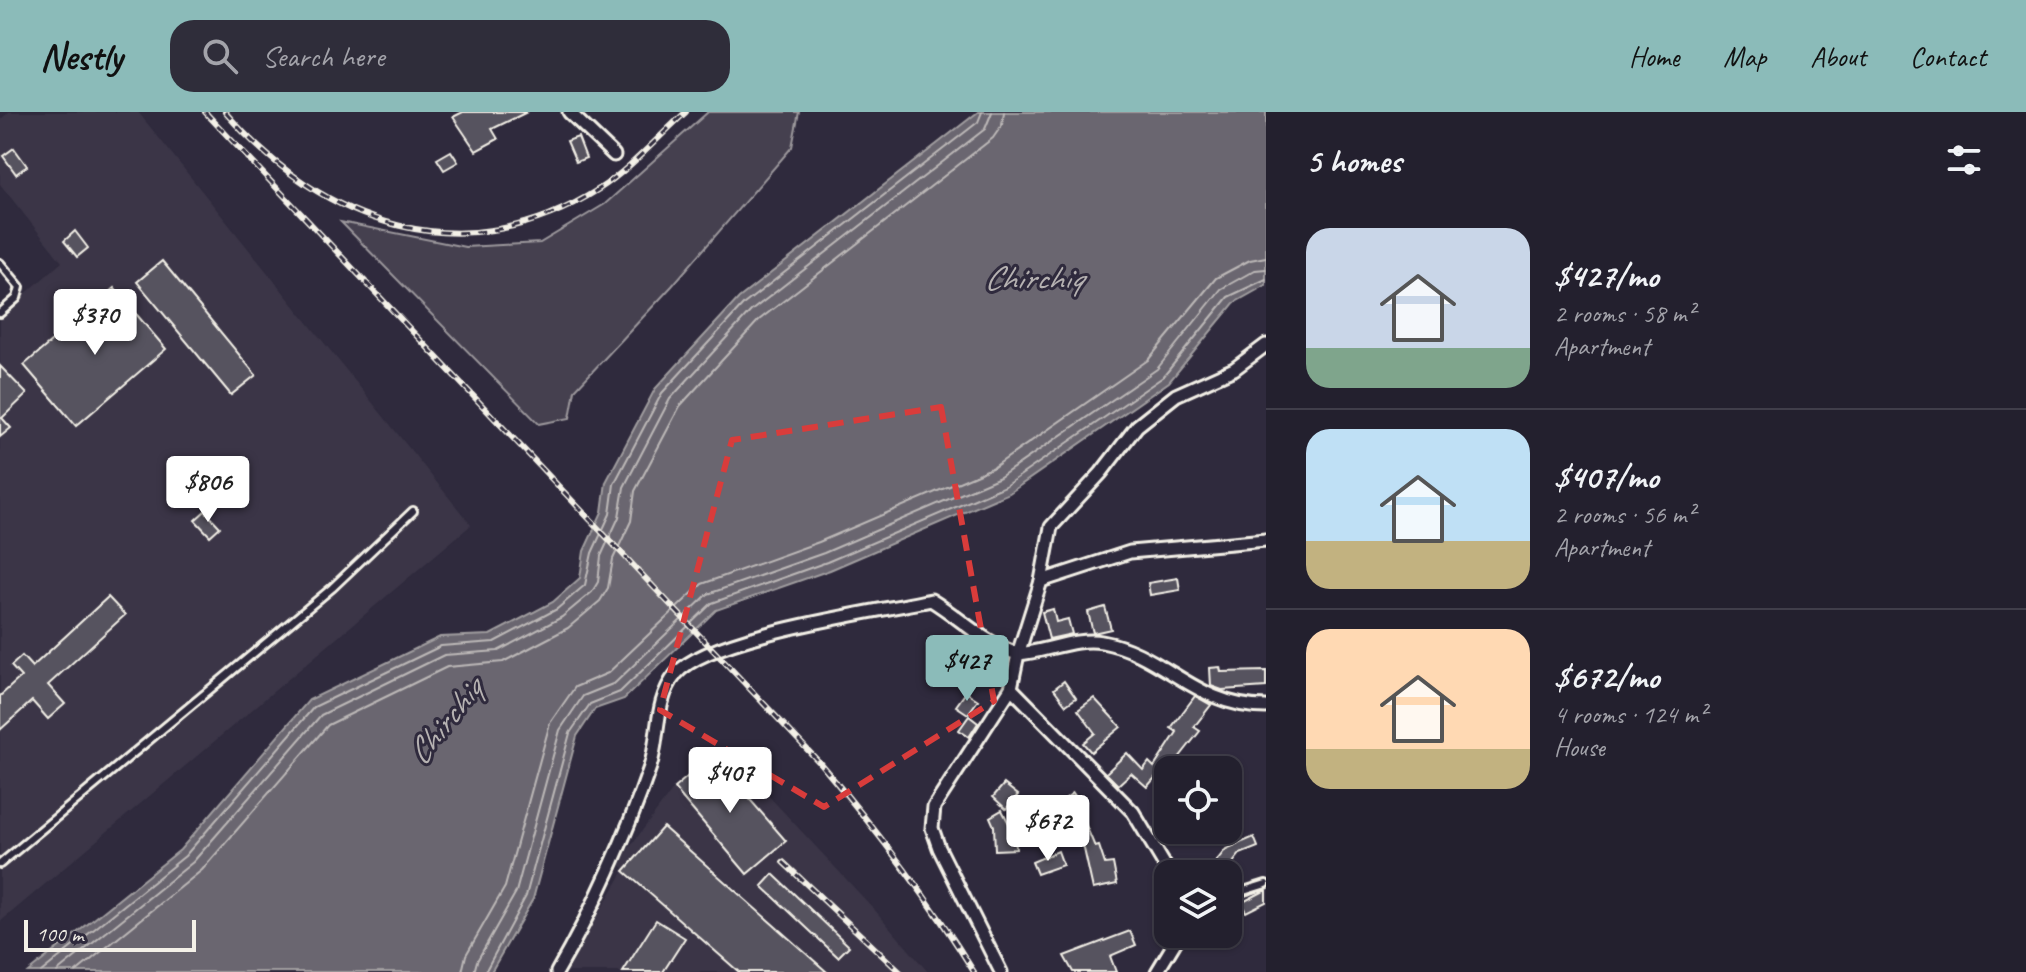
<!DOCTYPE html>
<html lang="en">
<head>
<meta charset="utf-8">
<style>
  :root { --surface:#23202e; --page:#2f2d3a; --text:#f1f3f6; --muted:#a3a3aa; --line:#403e4a; --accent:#8bbbb9 }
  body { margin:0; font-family:Caveat,sans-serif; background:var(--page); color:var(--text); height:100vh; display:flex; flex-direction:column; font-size:30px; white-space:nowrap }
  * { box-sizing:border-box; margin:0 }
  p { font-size:26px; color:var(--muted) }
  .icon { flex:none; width:44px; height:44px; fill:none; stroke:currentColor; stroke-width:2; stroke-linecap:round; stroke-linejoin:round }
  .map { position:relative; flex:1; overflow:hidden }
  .sheet { display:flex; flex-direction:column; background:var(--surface); width:760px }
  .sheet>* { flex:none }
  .buttons { position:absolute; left:1154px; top:644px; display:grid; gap:16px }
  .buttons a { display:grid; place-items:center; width:88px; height:88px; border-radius:16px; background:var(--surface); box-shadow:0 2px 6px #0004,0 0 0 2px var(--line); font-size:40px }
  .scale { position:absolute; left:24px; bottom:20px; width:172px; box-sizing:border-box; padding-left:8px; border:4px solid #f4f1e8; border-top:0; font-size:22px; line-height:28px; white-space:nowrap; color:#f4f1e8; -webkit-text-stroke:6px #2f2a3d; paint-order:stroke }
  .price { position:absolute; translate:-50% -68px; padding:0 18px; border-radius:8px; background:#fff; color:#222; font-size:26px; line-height:52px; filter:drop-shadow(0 2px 4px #0008) }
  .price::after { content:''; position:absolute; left:50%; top:48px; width:24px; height:18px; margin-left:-12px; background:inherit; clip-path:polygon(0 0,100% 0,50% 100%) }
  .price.current { background:var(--accent); color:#111 }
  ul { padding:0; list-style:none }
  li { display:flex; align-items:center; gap:24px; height:200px; padding:0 40px }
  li+li { border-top:2px solid var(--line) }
  li span { display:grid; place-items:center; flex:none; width:224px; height:160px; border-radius:24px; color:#555 }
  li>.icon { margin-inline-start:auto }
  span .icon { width:96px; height:96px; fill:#fffc; stroke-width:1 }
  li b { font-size:34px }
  h2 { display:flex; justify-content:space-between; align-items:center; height:96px; padding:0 40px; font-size:34px }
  header { display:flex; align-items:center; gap:48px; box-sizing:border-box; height:112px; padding:0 40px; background:var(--accent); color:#111 }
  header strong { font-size:38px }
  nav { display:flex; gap:44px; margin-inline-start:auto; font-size:28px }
  .search { width:560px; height:72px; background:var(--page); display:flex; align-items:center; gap:20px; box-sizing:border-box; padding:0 28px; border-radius:24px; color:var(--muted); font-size:30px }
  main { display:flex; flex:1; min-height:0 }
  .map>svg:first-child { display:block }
  .built { fill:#3b3647 }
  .green { fill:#454050; stroke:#9c989c; stroke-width:2 }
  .water { fill:#6a6670; stroke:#a19ea0; stroke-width:2 }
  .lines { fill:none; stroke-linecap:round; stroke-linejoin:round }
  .shore { stroke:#bdb9b8; stroke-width:2 }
  .building { fill:#56525f; stroke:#f4f1e8; stroke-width:2 }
  .service-casing { stroke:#f4f1e8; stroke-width:12 }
  .minor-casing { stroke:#f4f1e8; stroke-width:17 }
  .service { stroke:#2f2a3d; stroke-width:6 }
  .minor { stroke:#2f2a3d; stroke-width:11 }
  .rail-casing { stroke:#f4f1e8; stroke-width:6 }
  .rail { stroke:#2f2a3d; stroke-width:3; stroke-dasharray:9; stroke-linecap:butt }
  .marked { fill:none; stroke:#d93c3b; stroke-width:6; stroke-dasharray:16 10; stroke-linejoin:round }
  .labels { text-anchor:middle; stroke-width:6; stroke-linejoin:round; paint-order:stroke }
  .water-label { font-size:34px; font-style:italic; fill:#b6b2b2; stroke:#2f2a3d }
</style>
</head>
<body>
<header>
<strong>Nestly</strong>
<div class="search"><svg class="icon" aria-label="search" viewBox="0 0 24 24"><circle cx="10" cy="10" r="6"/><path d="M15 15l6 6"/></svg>Search here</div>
<nav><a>Home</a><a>Map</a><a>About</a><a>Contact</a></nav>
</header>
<main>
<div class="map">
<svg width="1266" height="860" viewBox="0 0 1266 860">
  <rect width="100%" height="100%" fill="#2f2a3d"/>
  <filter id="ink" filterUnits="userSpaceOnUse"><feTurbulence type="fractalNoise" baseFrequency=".0125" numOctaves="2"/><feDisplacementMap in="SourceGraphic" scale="16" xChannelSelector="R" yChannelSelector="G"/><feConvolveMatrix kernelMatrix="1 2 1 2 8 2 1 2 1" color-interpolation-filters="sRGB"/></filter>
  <g filter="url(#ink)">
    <!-- built -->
    <g class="built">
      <polygon points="9,0 138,0 471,413 0,810 0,204 62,150 0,72 0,8"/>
      <polygon points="723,635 873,796 928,860 564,860 625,757 618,751 674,676"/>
    </g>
    <!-- green -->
    <polygon class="green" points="708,0 799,0 792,35 672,174 575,278 570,306 539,312 341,110 465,135 540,131 605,92"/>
    <!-- water -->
    <polygon class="water" points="978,0 1266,0 1266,173 1234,191 1169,270 1009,381 830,458 716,498 624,587 595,597 577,624 533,787 491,860 28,860 180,738 309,588 440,525 490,523 553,490 580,466 584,439 602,400 606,370 655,277 739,186"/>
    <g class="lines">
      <!-- shore -->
      <g class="shore">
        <polyline points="41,860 185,744 314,595 441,534 494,530 557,497 585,473 592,441 610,402 614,372 662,281 744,192 978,10 982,0"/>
        <polyline points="57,860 193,750 321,603 444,543 498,539 562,505 592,480 598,470 601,444 619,405 624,375 670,287 751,199 985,17 992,0"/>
        <polyline points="76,860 202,758 328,613 447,555 503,550 568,516 600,489 608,476 613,447 631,409 635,379 680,294 759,208 993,26 1002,13 1004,0"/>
        <polyline points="462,860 466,843 505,775 550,611 575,575 608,561 702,472 819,430 994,355 1148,248 1216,166 1250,148 1266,145"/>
        <polyline points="474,860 477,849 516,780 560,618 583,584 615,571 708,482 824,441 1000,365 1157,257 1221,177 1255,158 1266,157"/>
        <polyline points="485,860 526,784 570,621 590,592 620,580 712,491 827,450 1005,374 1163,265 1228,185 1266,167"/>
      </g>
    </g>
    <!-- building -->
    <g class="building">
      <polygon points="463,0 527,0 492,17 498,27 476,39 453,5"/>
      <polygon points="578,25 586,46 576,50 567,29"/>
      <polygon points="14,36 27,54 16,62 3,44"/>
      <polygon points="451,39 458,50 444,58 437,47"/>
      <polygon points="75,119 88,136 77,145 64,129"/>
      <polygon points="162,149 256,263 231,283 137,170"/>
      <polygon points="114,176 166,237 76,314 24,253"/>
      <polygon points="0,254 27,282 2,306 11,316 0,325"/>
      <polygon points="205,399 220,415 210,424 195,408"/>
      <polygon points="1178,466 1180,478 1150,483 1148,471"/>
      <polygon points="108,485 125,503 48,573 65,592 48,607 32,589 0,618 0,584 21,565 11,554 22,544 32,555"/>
      <polygon points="1105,495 1111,517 1093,521 1088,500"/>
      <polygon points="1053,497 1056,510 1068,507 1072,522 1049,527 1042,500"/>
      <polygon points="1220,555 1221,560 1266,559 1266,575 1222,578 1211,574 1210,556"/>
      <polygon points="1064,569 1076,586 1066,593 1054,577"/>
      <polygon points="966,580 978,588 968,602 956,594"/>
      <polygon points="1195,584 1211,593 1194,615 1200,619 1171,656 1166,653 1147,675 1131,661 1118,673 1106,661 1127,641 1143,658 1149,650 1154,655 1177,620 1171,616"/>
      <polygon points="1094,586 1121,615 1091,640 1083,631 1095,621 1078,598"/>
      <polygon points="969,604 978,611 969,625 959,618"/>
      <polygon points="712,644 786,729 747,762 674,676"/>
      <polygon points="1004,672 1018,683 1006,697 993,685"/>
      <polygon points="1073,681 1082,694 1079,697 1095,735 1099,734 1105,752 1113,751 1117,772 1093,777 1082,728 1076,730 1055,694"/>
      <polygon points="1002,698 1015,723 1016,737 995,738 994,714 990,705"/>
      <polygon points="663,715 827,860 739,860 624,759"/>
      <polygon points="1254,725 1258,735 1240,742 1224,762 1206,762 1226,737"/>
      <polygon points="1058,739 1063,753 1037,762 1032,750"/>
      <polygon points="773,762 849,834 838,845 762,774"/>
      <polygon points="1266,778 1266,790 1246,800 1241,791"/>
      <polygon points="656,808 685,826 663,860 623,860"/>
      <polygon points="1130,819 1136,833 1110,844 1116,860 1073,860 1064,844"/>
    </g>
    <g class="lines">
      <defs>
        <g id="service">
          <polyline points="0,151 20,175 17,186 0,201"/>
          <polyline points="0,752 332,476 413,399"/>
          <polyline points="1228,784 1266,772"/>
        </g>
        <g id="minor">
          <polyline points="569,0 614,43"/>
          <path d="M1266 428 1130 440 1041 469 1018 542C1046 540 1075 525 1102 530 1164 541 1195 595 1266 595"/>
          <polyline points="1041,469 1051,415 1101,361 1137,314 1176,283 1234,257 1266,233"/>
          <polyline points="1011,576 1133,700 1170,762"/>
          <path d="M557 860C591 802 628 720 650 655 660 624 654 589 676 562 709 523 876 500 931 488 962 507 983 531 1018 542L1011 576 934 695 932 716 939 736 1001 860"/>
          <polyline points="1157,860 1180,822"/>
        </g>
      </defs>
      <!-- service casing -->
      <use href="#service" class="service-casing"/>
      <!-- minor casing -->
      <use href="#minor" class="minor-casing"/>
      <!-- service -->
      <use href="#service" class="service"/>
      <!-- minor -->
      <use href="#minor" class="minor"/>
      <defs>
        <g id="rail">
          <path d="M205 0 819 650C876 717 928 785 974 860"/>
          <path d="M225 0C323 114 465 163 599 77 630 57 658 25 686 0"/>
          <polyline points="783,750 900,860"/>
        </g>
      </defs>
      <!-- rail casing -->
      <use href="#rail" class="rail-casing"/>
      <!-- rail -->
      <use href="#rail" class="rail"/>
    </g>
  </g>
  <!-- marked area -->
  <path class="marked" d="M941 295 994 589 824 695 660 598 732 328Z"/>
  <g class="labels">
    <!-- water labels -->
    <g class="water-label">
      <text x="1033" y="177">Chirchiq</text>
      <text transform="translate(444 609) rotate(-51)" y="12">Chirchiq</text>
    </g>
  </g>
</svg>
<div class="buttons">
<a><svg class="icon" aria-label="locate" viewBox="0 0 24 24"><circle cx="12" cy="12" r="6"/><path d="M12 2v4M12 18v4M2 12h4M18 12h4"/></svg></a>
<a><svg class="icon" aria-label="layers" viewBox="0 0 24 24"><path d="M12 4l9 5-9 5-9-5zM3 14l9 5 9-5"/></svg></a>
</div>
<div class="scale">100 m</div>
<b class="price" style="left:95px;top:245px">$370</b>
<b class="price" style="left:208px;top:412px">$806</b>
<b class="price current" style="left:967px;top:591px">$427</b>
<b class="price" style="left:730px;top:703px">$407</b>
<b class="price" style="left:1048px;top:751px">$672</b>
</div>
<section class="sheet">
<h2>5 homes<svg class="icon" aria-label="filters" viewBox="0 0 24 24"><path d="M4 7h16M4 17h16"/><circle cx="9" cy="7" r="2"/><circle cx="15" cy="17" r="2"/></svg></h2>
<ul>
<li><span style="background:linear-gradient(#c9d6e8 75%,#7fa58c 0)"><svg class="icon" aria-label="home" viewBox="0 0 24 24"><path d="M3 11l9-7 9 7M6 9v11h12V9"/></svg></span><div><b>$427/mo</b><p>2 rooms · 58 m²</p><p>Apartment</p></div></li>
<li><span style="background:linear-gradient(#bfe0f5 70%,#c2b280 0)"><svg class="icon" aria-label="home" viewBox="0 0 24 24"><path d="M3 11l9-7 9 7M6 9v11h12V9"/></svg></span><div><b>$407/mo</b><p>2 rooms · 56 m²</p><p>Apartment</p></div></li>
<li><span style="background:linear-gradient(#ffd9b3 75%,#c2b280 0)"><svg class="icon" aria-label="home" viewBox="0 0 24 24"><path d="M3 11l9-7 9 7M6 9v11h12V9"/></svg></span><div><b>$672/mo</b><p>4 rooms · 124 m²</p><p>House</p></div></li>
</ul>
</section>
</main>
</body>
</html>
